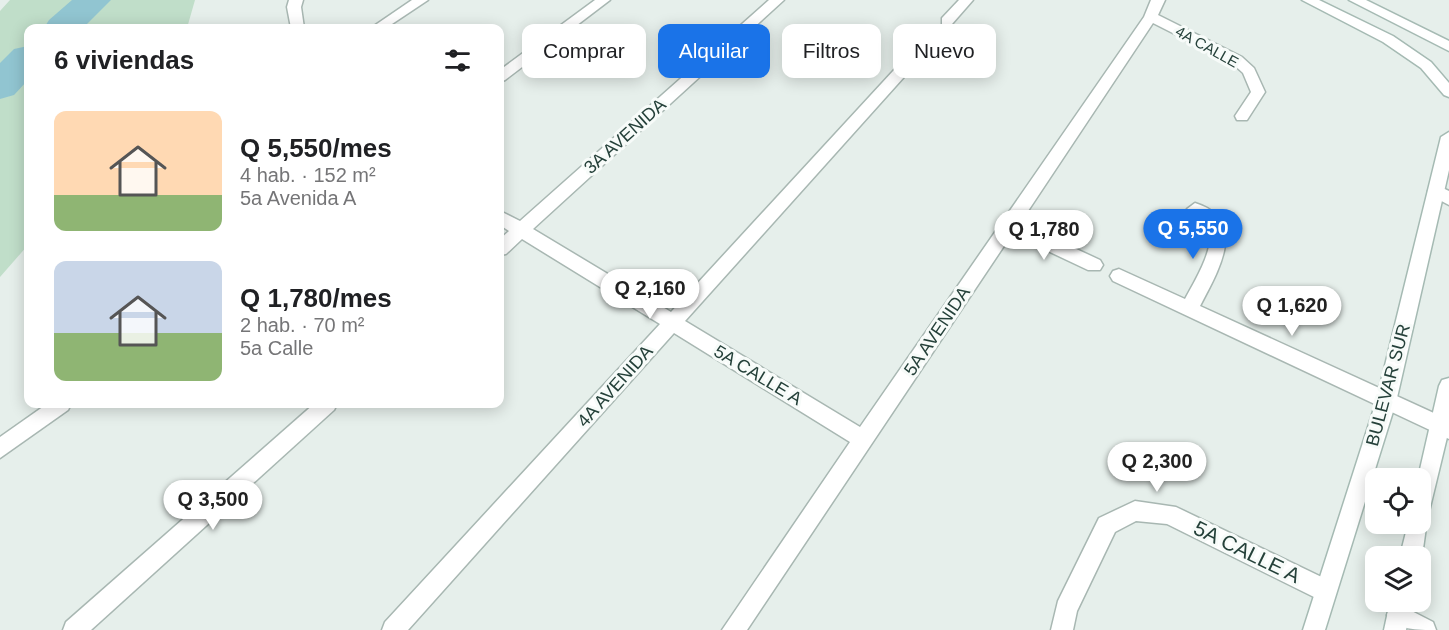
<!DOCTYPE html>
<html lang="es">
<head>
<meta charset="utf-8">
<style>
  :root { --surface:#fff; --page:#f6f6f6; --text:#202124; --muted:#757577; --accent:#1a73e8 }
  body { margin:0; font-family:Helvetica,sans-serif; background:var(--page); color:var(--text); height:100vh; display:flex; flex-direction:column; font-size:22px; white-space:nowrap }
  * { box-sizing:border-box; margin:0 }
  p { font-size:20px; color:var(--muted) }
  .icon { flex:none; width:33px; height:33px; fill:none; stroke:currentColor; stroke-width:2; stroke-linecap:round; stroke-linejoin:round }
  .map { position:relative; flex:1; overflow:hidden }
  .side { position:absolute; left:24px; top:24px; width:480px; height:384px; display:flex; flex-direction:column; background:var(--surface); border-radius:12px; box-shadow:0 3px 15px #0003 }
  .side>* { flex:none }
  .banner { position:absolute; left:522px; top:24px; width:570px; height:54px; display:flex; gap:12px }
  .buttons { position:absolute; left:1365px; top:468px; display:grid; gap:12px }
  .buttons a { display:grid; place-items:center; width:66px; height:66px; border-radius:12px; background:var(--surface); box-shadow:0 3px 15px #0003; font-size:30px }
  .price { position:absolute; translate:-50% -51px; padding:0 14px; border-radius:21px; background:#fff; color:#222; font-size:20px; line-height:39px; filter:drop-shadow(0 2px 3px #0008) }
  .price::after { content:''; position:absolute; left:50%; top:36px; width:18px; height:14px; margin-left:-9px; background:inherit; clip-path:polygon(0 0,100% 0,50% 100%) }
  .price.active { background:var(--accent); color:#fff }
  ul { padding:0; list-style:none }
  li { display:flex; align-items:center; gap:18px; height:150px; padding:0 30px }
  li span { display:grid; place-items:center; flex:none; width:168px; height:120px; border-radius:12px; color:#555 }
  li>.icon { margin-inline-start:auto }
  span .icon { width:72px; height:72px; fill:#fffc; stroke-width:1 }
  li b { font-size:26px }
  h2 { display:flex; justify-content:space-between; align-items:center; height:72px; padding:0 30px; font-size:26px }
  .chip { padding:0 21px; border-radius:12px; background:var(--surface); box-shadow:0 3px 15px #0003; font-size:21px; line-height:54px }
  .chip.active { background:var(--accent); color:#fff }
  .map>svg:first-child { display:block }
  .green { fill:#c0dec9 }
  .lines { fill:none; stroke-linecap:round; stroke-linejoin:round }
  .river { fill:#91c5d1; fill-rule:evenodd }
  .minor-casing { stroke:#a8b7b2; stroke-width:3 }
  .secondary-casing { stroke:#a5bab3; stroke-width:3 }
  .minor { fill:#fff; fill-rule:evenodd }
  .secondary { fill:#fff; fill-rule:evenodd }
  .labels { text-anchor:middle; stroke-width:6; stroke-linejoin:round; paint-order:stroke }
  .far-street-label { font-size:15px; fill:#25413a; stroke:#f7fbf9 }
  .street-label { font-size:18px; fill:#25413a; stroke:#f7fbf9 }
  .near-street-label { font-size:21px; fill:#25413a; stroke:#f7fbf9 }
</style>
</head>
<body>
<div class="map">
<svg width="1449" height="630" viewBox="0 0 1449 630">
  <rect width="100%" height="100%" fill="#e6efeb"/>
  <!-- green -->
  <polygon class="green" points="10,0 195,0 187,28 28,28 28,245 0,277 0,11"/>
  <g class="lines">
    <!-- river -->
    <g class="river">
      <polygon points="72,0 111,0 83,28 44,28 49,20"/>
      <polygon points="28,46 28,80 14,95 0,99 0,63 14,49"/>
    </g>
    <defs>
      <g id="minor">
        <polygon points="289,0 303,0 301,7 304,28 291,28 287,7"/>
        <polygon points="412,0 428,0 386,28 371,28"/>
        <polygon points="595,0 610,0 505,80 500,82 500,70"/>
        <polygon points="769,0 784,0 533,229 671,312 929,32 939,32 939,38 685,321 860,427 1144,17 1151,0 1165,0 1158,15 1242,57 1254,68 1265,92 1247,120 1237,120 1235,116 1251,92 1243,73 1232,63 1153,23 1020,223 1100,260 1103,265 1100,270 1088,270 1012,234 747,630 722,630 850,442 674,333 408,630 382,630 385,622 660,324 522,239 506,254 500,255 500,239 509,231 500,225 500,211 520,221"/>
        <polygon points="959,0 973,0 952,24 942,24 942,18"/>
        <polygon points="1436,185 1449,191 1449,205 1430,195 1428,191"/>
        <path d="M1195 203C1250 220 1217 273 1200 306L1449 420V439L1113 281 1110 276 1113 271 1119 269 1185 299C1193 284 1218 244 1207 229 1202 221 1192 218 1187 209Z"/>
        <polygon points="47,404 71,404 68,410 0,458 0,437"/>
        <polygon points="314,404 337,404 334,410 91,630 63,630 66,622"/>
        <polygon points="1135,501 1176,507 1332,582 1335,590 1332,598 1324,601 1316,598 1167,524 1136,521 1115,532 1077,611 1073,630 1051,630 1058,601 1099,518"/>
        <path d="M1398 604 1433 622 1436 630C1418 630 1395 630 1387 615L1390 607Z"/>
      </g>
      <g id="secondary">
        <polygon points="1302,0 1319,0 1393,36 1431,62 1449,83 1449,97 1444,95 1421,68 1383,42"/>
        <polygon points="1349,0 1366,0 1449,41 1449,51"/>
        <polygon points="1449,132 1449,170 1396,402 1325,630 1303,630 1376,402 1441,137"/>
        <polygon points="1449,378 1449,429 1427,520 1422,556 1420,559 1420,556 1400,556 1408,524 1420,524 1420,478 1418,478 1439,386 1442,380"/>
        <polygon points="1390,602 1412,602 1406,630 1384,630"/>
      </g>
    </defs>
    <!-- minor casing -->
    <use href="#minor" class="minor-casing"/>
    <!-- secondary casing -->
    <use href="#secondary" class="secondary-casing"/>
    <!-- minor -->
    <use href="#minor" class="minor"/>
    <!-- secondary -->
    <use href="#secondary" class="secondary"/>
  </g>
  <g class="labels">
    <!-- far-street labels -->
    <g class="far-street-label">
      <text transform="translate(1207 47) rotate(29)" y="5">4A CALLE</text>
    </g>
    <!-- street labels -->
    <g class="street-label">
      <text transform="translate(625 136) rotate(-42)" y="6">3A AVENIDA</text>
      <text transform="translate(937 331) rotate(-56)" y="6">5A AVENIDA</text>
      <text transform="translate(758 375) rotate(31)" y="6">5A CALLE A</text>
      <text transform="translate(1388 385) rotate(-75)" y="6">BULEVAR SUR</text>
      <text transform="translate(615 386) rotate(-48)" y="6">4A AVENIDA</text>
    </g>
    <!-- near-street labels -->
    <g class="near-street-label">
      <text transform="translate(1247 552) rotate(26)" y="7">5A CALLE A</text>
    </g>
  </g>
</svg>
<div class="buttons">
<a><svg class="icon" aria-label="locate" viewBox="0 0 24 24"><circle cx="12" cy="12" r="6"/><path d="M12 2v4M12 18v4M2 12h4M18 12h4"/></svg></a>
<a><svg class="icon" aria-label="layers" viewBox="0 0 24 24"><path d="M12 4l9 5-9 5-9-5zM3 14l9 5 9-5"/></svg></a>
</div>
<b class="price active" style="left:1193px;top:260px">Q 5,550</b>
<b class="price" style="left:1044px;top:261px">Q 1,780</b>
<b class="price" style="left:650px;top:320px">Q 2,160</b>
<b class="price" style="left:1292px;top:337px">Q 1,620</b>
<b class="price" style="left:1157px;top:493px">Q 2,300</b>
<b class="price" style="left:213px;top:531px">Q 3,500</b>
<div class="banner">
<a class="chip">Comprar</a>
<a class="chip active">Alquilar</a>
<a class="chip">Filtros</a>
<a class="chip">Nuevo</a>
</div>
<section class="side">
<h2>6 viviendas<svg class="icon" aria-label="filters" viewBox="0 0 24 24"><path d="M4 7h16M4 17h16"/><circle cx="9" cy="7" r="2"/><circle cx="15" cy="17" r="2"/></svg></h2>
<ul>
<li><span style="background:linear-gradient(#ffd9b3 70%,#8fb573 0)"><svg class="icon" aria-label="home" viewBox="0 0 24 24"><path d="M3 11l9-7 9 7M6 9v11h12V9"/></svg></span><div><b>Q 5,550/mes</b><p>4 hab. · 152 m²</p><p>5a Avenida A</p></div></li>
<li><span style="background:linear-gradient(#c9d6e8 60%,#8fb573 0)"><svg class="icon" aria-label="home" viewBox="0 0 24 24"><path d="M3 11l9-7 9 7M6 9v11h12V9"/></svg></span><div><b>Q 1,780/mes</b><p>2 hab. · 70 m²</p><p>5a Calle</p></div></li>
</ul>
</section>
</div>
</body>
</html>
